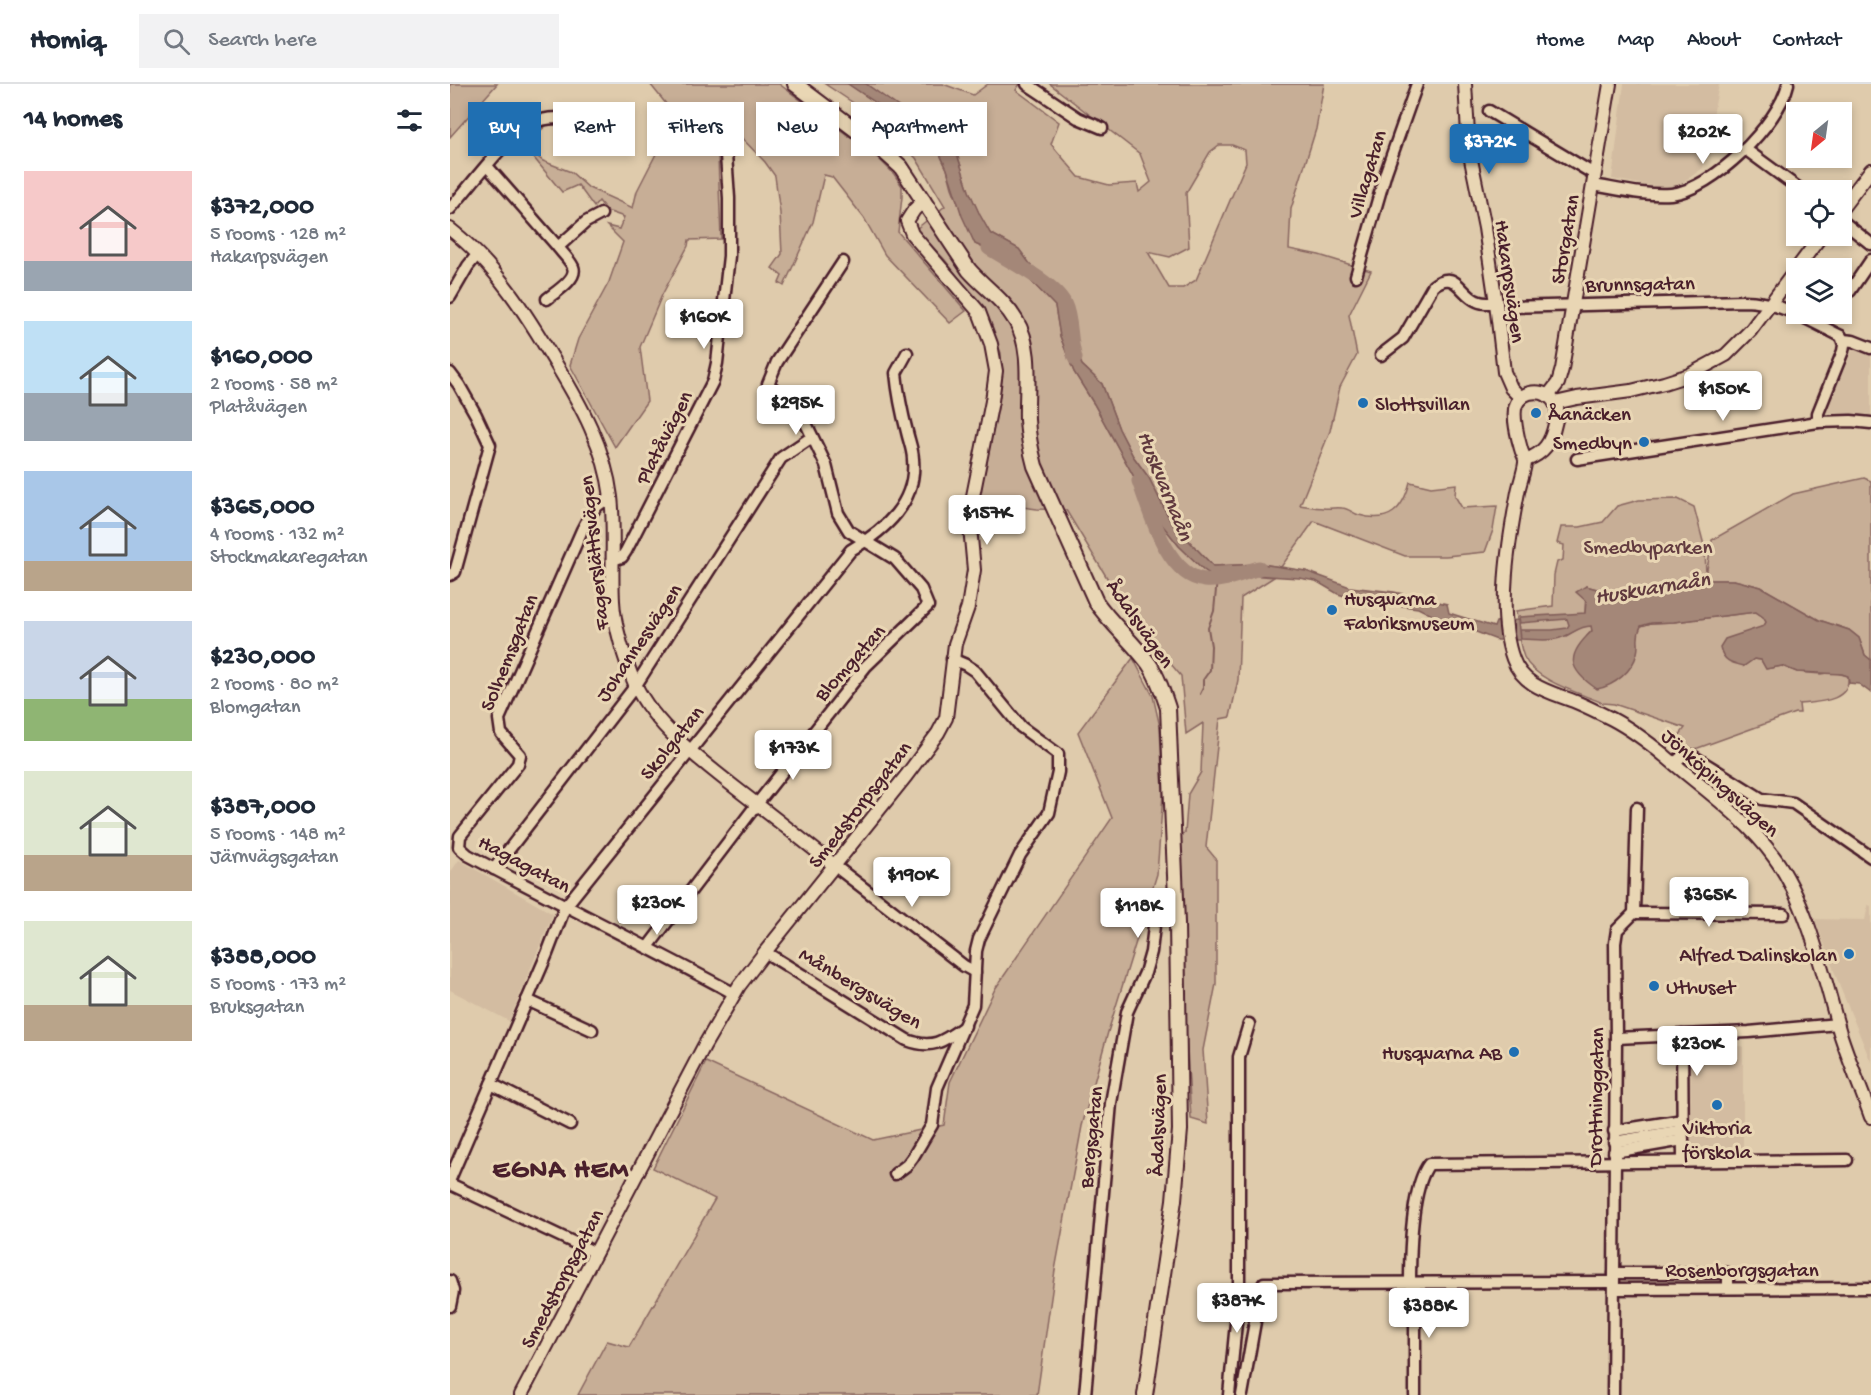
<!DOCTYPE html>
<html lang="en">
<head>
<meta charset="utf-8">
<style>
  :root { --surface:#fff; --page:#f2f2f3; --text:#1f2937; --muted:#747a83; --line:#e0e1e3; --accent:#1f6fb2 }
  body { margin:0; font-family:"Gochi Hand",sans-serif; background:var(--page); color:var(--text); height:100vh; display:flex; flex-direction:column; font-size:22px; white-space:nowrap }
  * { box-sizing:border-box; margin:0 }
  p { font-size:20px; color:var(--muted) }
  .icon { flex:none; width:33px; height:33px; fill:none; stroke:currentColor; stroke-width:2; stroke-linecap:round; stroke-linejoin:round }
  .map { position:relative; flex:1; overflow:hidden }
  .details { display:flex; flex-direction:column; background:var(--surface); width:450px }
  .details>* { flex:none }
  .banner { position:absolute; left:18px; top:18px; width:570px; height:54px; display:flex; gap:12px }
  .needle { width:39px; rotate:209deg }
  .tools { position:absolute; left:1336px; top:18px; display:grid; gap:12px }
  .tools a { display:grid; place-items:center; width:66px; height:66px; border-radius:0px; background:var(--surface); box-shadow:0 3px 9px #0003; font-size:30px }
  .price { position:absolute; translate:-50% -51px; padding:0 14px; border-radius:6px; background:#fff; color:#222; font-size:20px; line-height:39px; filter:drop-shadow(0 2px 3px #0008) }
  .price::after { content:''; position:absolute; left:50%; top:36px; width:18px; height:14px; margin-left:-9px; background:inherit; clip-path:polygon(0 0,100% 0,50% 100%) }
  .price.current { background:var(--accent); color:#fff }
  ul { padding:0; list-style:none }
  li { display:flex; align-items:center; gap:18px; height:150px; padding:0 24px }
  li span { display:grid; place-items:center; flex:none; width:168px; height:120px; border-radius:0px; color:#555 }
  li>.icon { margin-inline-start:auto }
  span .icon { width:72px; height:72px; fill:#fffc; stroke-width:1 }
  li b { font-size:26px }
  h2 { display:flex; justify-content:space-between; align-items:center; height:72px; padding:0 24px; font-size:26px }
  .chip { padding:0 21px; border-radius:0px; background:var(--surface); box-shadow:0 3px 9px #0003; font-size:21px; line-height:54px }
  .chip.current { background:var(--accent); color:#fff }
  header { display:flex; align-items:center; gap:36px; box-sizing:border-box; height:84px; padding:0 30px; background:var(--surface); border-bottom:2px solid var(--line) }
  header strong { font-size:28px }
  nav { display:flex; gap:33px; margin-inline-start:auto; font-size:21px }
  .search { width:420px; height:54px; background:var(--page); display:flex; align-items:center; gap:15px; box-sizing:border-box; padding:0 21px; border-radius:0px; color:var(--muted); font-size:22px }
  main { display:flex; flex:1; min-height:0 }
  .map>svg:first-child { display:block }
  .built { fill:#d3bca1 }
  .green { fill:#c7ae96; stroke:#886660; stroke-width:1.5; fill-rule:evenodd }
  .water { fill:#a48778; stroke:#805d59; stroke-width:1.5 }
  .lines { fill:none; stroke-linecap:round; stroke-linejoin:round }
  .stream { stroke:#805d59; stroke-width:2 }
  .river { stroke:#a48778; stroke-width:15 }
  .minor-casing { stroke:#4a1f2b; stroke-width:15 }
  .tertiary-casing { stroke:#4a1f2b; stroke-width:16 }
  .secondary-casing { stroke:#4a1f2b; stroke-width:18 }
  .minor { stroke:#e9d6b4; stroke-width:10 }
  .tertiary { stroke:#e9d6b4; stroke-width:12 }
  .secondary { stroke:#e9d6b4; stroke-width:14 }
  .poi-dot { fill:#1f6fb2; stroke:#e9d6b4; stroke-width:2 }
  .labels { text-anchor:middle; stroke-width:6; stroke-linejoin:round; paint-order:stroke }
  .street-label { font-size:21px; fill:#4a1f2b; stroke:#e9d6b4 }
  .poi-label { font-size:21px; fill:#4a1f2b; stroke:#e9d6b4; text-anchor:start }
  .park-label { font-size:21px; fill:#633c40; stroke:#e9d6b4 }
  .water-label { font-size:22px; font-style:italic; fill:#60393e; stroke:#e9d6b4 }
  .district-label { font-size:27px; font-weight:bold; letter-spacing:1.5px; fill:#4a1f2b; stroke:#e9d6b4 }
</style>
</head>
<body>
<header>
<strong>Homiq</strong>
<div class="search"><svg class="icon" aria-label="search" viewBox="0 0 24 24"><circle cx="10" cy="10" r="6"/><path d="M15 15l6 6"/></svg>Search here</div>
<nav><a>Home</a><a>Map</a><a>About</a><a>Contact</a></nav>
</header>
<main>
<section class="details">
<h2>14 homes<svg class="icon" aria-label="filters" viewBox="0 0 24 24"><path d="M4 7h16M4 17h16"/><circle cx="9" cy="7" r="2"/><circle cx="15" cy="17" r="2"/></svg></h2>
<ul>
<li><span style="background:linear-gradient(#f6c9c9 75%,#9aa5b1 0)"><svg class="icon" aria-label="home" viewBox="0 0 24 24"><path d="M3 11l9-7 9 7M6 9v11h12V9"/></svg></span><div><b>$372,000</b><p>5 rooms · 128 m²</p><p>Hakarpsvägen</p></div></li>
<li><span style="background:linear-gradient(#bfe0f5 60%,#9aa5b1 0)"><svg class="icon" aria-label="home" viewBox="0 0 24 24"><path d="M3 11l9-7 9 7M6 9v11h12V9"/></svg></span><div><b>$160,000</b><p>2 rooms · 58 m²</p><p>Platåvägen</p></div></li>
<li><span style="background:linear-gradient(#a9c7e8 75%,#b9a48a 0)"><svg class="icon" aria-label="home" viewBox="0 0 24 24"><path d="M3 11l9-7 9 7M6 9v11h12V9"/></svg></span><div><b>$365,000</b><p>4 rooms · 132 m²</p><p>Stockmakaregatan</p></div></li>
<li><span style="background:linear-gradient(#c9d6e8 65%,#8fb573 0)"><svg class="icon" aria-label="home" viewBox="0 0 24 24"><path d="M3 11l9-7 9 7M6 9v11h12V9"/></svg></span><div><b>$230,000</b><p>2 rooms · 80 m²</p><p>Blomgatan</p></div></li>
<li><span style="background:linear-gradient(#dfe7d0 70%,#b9a48a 0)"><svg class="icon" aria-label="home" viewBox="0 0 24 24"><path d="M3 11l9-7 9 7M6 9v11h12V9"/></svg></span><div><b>$387,000</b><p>5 rooms · 148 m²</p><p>Järnvägsgatan</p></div></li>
<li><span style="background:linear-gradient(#dfe7d0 70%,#b9a48a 0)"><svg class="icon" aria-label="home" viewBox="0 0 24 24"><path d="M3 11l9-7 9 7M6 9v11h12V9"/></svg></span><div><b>$388,000</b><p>5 rooms · 173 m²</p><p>Bruksgatan</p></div></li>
</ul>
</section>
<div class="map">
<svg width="1421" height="1311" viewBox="0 0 1421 1311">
  <rect width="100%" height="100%" fill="#dfcbac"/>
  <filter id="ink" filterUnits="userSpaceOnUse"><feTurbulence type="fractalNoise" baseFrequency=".0167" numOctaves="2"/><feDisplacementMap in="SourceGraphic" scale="12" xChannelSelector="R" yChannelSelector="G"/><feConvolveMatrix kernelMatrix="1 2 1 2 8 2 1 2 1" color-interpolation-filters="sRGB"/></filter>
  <g filter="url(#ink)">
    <!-- built -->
    <g class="built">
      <polygon points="1174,0 1269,0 1253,84 1222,106 1162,95"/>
      <polygon points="1406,266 1421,272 1421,331 1375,329 1402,267"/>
      <polygon points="9,776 103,830 59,937 0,906 0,789"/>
      <polygon points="1418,821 1421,822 1421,978 1390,903 1365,835 1415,836"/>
      <polygon points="1293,962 1293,1073 1243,1072 1241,1071 1240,971 1242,967 1251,964"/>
    </g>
    <!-- green -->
    <g class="green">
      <polygon points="0,0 47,0 0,53"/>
      <polygon points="200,0 329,0 428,74 444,90 452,102 452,113 448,148 516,227 500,239 435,171 414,134 382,93 374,91 363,138 334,202 329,199 332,192 322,184 332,170 330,129 325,92 315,78 283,45 268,73 271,155 239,156 238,162 212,211 190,263 197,317 165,363 120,281 128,255 159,198 173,158 157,142 169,145 174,133 157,127 149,117 144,123 128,101 112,108 70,57 79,47 96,42 85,51 82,61 88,73 93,77 121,88 139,104 183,124 187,107 209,64 217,21"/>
      <polygon points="375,0 398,0 468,47 488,66 497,85 502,104 525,160 562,177 605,222 610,252 624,288 644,320 706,433 729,462 754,486 766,494 788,490 824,493 791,514 788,596 780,633 770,635 756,763 766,775 766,900 753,966 758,1040 741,1035 735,928 731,750 735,749 738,710 751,688 753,639 736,650 731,592 699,554 665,507 616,426 587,425 528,417 548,323 552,296 551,269 527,218 495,176 466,145 495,122 466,74 405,20"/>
      <path d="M416 0H493L523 11 538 0H570L566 6 609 38 601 60 629 93 659 101 687 99 689 108 701 98 690 70 600 0H874L866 45 841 125 839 165 869 171 921 187 899 231 907 271 890 303 880 347 850 421C857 422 865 424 873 424 880 425 886 423 892 424 899 424 903 430 909 431 940 440 953 425 960 398L981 403 1006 400 1005 412 1012 424 1047 422 1043 446 1035 468 996 472H955L864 437 831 483 812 480 763 482 721 438 699 394 683 372 669 345 652 300 632 281 618 248 602 199 580 180 569 165 540 149 530 132 519 107 506 67ZM769 61H782L795 66 796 79 746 196 733 204H719L698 168 720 173 739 163 736 109 760 68Z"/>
      <path d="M1414 394 1421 397V576L1415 571 1409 554 1399 546 1369 536 1311 503 1284 496H1255L1202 509 1154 507 1136 502 1135 529 1123 541 1116 552 1133 542H1141L1143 545 1137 552 1188 561 1186 552 1191 542 1201 539 1224 538 1306 528 1314 533 1316 538 1314 542 1305 546 1294 582 1304 575 1311 576 1316 585 1332 582 1347 588 1371 590 1383 588 1398 592C1401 618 1368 618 1349 620L1350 629H1345L1248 664C1238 666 1231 667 1223 660L1235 644 1164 620 1153 619C1130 609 1085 597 1074 573 1068 559 1068 542 1066 527L1103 522 1104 491 1107 478 1113 476 1114 461 1107 459 1111 443H1130L1153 438 1167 422 1189 416 1228 415 1244 423 1255 465 1256 491 1262 456 1343 410Z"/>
      <polygon points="683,574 703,612 710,643 713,710 707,790 658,948 632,1042 605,1186 587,1311 128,1311 157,1257 179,1263 265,1115 203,1084 256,978 423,1056 494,1041 500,998 545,905 662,734 628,648"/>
    </g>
    <!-- water -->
    <g class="water">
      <polygon points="398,0 416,0 494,55 506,67 519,107 530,131 540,149 569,165 580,180 602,199 620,234 618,248 632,281 652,300 669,345 683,372 699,394 721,438 763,482 812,480 831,483 856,487 900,503 944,508 997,520 999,529 1044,543 1046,538 1068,536 1070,556 1047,556 984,532 968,524 946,521 924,521 888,510 866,497 849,494 788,490 766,494 754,486 729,462 706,433 644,320 624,288 610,252 605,222 562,177 525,160 512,132 497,85 488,66 468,47"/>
      <path d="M1255 496H1284L1311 503 1369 536 1399 546 1409 554 1415 571 1421 576V609L1409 600 1399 599 1398 592 1392 590 1347 588 1332 582 1316 585 1311 576 1304 575 1294 582C1281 579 1273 577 1270 563L1275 555 1314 542 1316 538 1313 533 1306 528 1224 538 1201 539 1191 542C1185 554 1190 558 1187 569 1183 587 1164 602 1147 605 1117 585 1116 571 1142 547L1141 542C1129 542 1121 551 1110 554 1099 558 1083 555 1071 555L1070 546H1102L1117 544 1119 541 1117 535 1070 539 1069 533 1135 529 1136 517 1126 508 1136 502 1154 507 1202 509Z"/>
    </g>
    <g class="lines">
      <!-- stream -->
      <polyline class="stream" points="750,610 753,604 753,596 760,586 761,562 758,544 764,527 767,495"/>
      <!-- river -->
      <g class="river">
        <path d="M539 164C558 176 604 199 614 219 622 235 619 256 625 274"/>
        <path d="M689 397C700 427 717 493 755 496 773 498 793 489 809 484"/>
      </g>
      <defs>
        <g id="minor">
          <polyline points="577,0 628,34 652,44"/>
          <polyline points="1039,27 1139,87 1145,88"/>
          <polyline points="1295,65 1351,106"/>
          <polyline points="37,82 108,163 136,138 151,130"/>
          <path d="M1143 101C1168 105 1196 112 1221 110 1262 106 1329 40 1338 0"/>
          <path d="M0 125C21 101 51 60 76 42 85 37 97 34 108 34 131 35 153 47 174 56"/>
          <polyline points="1392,137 1421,160"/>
          <polyline points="906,192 936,88 967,0"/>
          <polyline points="1400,207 1421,176"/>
          <polyline points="0,213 18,182 27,171"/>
          <path d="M97 215C104 209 128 195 123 183 120 176 112 169 108 163"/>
          <path d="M1061 223 1294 217C1329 217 1360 237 1391 252L1394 261 1393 267 1368 329V338"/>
          <polyline points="1393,256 1403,257 1421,264"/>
          <path d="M931 271 953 254 983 202C1006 184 1010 210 1027 217 1033 220 1040 219 1046 219"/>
          <polyline points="0,289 9,301 26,331 40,361 5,488 0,491"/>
          <polyline points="1127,375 1368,338 1401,337 1421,339"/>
          <path d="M161 415C145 418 139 433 132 446L49 635 51 649 70 671 68 680 10 752 9 763 18 771C106 818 197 862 285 910"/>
          <polyline points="162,476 172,473 176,467 263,297 267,279 279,172 279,114 276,71 283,56"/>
          <path d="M1224 680C1231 673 1233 669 1243 672L1312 715 1343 719 1421 773"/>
          <polyline points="385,782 514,882 525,888"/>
          <polyline points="44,785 186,601 331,374 362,353"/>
          <polyline points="1184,829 1334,830"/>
          <polyline points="198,863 307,720 416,582 478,522 471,505 445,475 399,447 388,429 376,381 350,327 318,300 327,278 393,178"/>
          <path d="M315 868 457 956C483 966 494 957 515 942"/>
          <polyline points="77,916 142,946"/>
          <polyline points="1232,951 1233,1077"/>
          <polyline points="1166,954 1299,948 1388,940"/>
          <polyline points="41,1000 120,1040"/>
          <polyline points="1164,1047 1233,1036"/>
          <polyline points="1164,1058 1233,1046"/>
          <polyline points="1164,1068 1233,1056"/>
          <polyline points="445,1090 457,1081 463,1073 482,1041 487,1004 523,921 526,867 529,855 570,771 599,729 608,688 608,670 571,643 525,587 516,581 502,575"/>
          <path d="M0 1095 97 870 115 823 401 466C435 446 467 419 463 375 463 367 459 357 457 348 452 329 448 309 446 289L457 269"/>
          <polyline points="0,1100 146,1169"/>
          <polyline points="1164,1189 1278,1189 1278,1204"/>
          <polyline points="0,1197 3,1207 0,1222"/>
          <path d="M960 1199C960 1169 961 1104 979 1080L1397 1076"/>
          <polyline points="1164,1205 1421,1204"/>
          <polyline points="635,1311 661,1019 677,928 695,889 701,868 705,833 708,822 725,819"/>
          <polyline points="779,1311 789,1208 789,973 799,940"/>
          <polyline points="792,1311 811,1204 814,1199 1163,1198"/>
          <polyline points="965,1311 965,1199"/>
          <polyline points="1163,1311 1166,954 1165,859 1167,846 1184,829 1187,724"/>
        </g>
        <g id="tertiary">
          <polyline points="1015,0 1019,66 1035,144 1046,219 1054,288 1061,304 1071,314"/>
          <polyline points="1392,124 1421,86"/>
          <path d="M0 145C46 181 77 231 106 280 131 321 155 364 161 413 165 447 161 482 163 517 164 541 175 577 185 600 205 644 259 683 296 712 326 735 355 758 385 782"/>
          <polyline points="1098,312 1108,299 1112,285 1160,0"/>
          <polyline points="1105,319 1127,314 1181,307 1214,299 1239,291 1276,271 1301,246 1371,152"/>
          <path d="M1076 376C1094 369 1101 359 1105 340 1107 334 1109 327 1106 321 1098 304 1073 304 1066 321 1062 331 1068 355 1071 365 1072 370 1076 373 1075 379 1074 388 1070 398 1068 408 1059 455 1046 529 1063 575 1073 603 1101 608 1126 618 1138 623 1150 629 1162 635 1181 645 1198 658 1215 672 1252 704 1295 733 1324 773 1358 819 1374 894 1390 949 1399 977 1411 1005 1421 1033"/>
          <polyline points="71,1311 254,962 289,902 315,868 456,692 488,649 496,634 505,560 518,523 524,486 519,432 542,317 546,287 541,260 529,228 462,150 457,137 464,126 474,116"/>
        </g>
        <path id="secondary" d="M345 0 431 65 451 83 519 186C535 204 554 216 566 237 583 264 576 305 577 336 578 352 581 367 585 382L646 518C662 541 683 558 699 580 708 593 713 609 718 624L727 839 730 1046 724 1116 695 1311"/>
      </defs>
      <!-- minor casing -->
      <use href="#minor" class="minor-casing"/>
      <!-- tertiary casing -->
      <use href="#tertiary" class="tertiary-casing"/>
      <!-- secondary casing -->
      <use href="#secondary" class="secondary-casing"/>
      <!-- minor -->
      <use href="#minor" class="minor"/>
      <!-- tertiary -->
      <use href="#tertiary" class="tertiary"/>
      <!-- secondary -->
      <use href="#secondary" class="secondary"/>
    </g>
  </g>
  <!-- markers -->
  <g class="poi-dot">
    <circle cx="913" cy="319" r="6"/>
    <circle cx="1086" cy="329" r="6"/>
    <circle cx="1194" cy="358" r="6"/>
    <circle cx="882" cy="526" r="6"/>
    <circle cx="1399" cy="870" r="6"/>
    <circle cx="1204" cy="902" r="6"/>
    <circle cx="1064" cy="968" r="6"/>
    <circle cx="1267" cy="1021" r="6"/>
  </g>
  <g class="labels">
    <!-- street labels -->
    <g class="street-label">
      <text transform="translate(916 90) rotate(-73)" y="7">Villagatan</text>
      <text transform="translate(1114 155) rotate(-80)" y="7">Storgatan</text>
      <text transform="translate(1061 197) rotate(82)" y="7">Hakarpsvägen</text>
      <text transform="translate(1190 199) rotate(-1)" y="7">Brunnsgatan</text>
      <text transform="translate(213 353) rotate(-63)" y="7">Platåvägen</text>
      <text transform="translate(143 469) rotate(-96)" y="7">Fagerslättsvägen</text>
      <text transform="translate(691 539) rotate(55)" y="7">Ådalsvägen</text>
      <text transform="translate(188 558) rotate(-56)" y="7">Johannesvägen</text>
      <text transform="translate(58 568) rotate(-68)" y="7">Solhemsgatan</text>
      <text transform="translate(399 578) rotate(-48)" y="7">Blomgatan</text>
      <text transform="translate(221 658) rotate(-51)" y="7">Skolgatan</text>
      <text transform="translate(1271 698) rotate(42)" y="7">Jönköpingsvägen</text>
      <text transform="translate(409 720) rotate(-52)" y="7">Smedstorpsgatan</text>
      <text transform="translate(75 779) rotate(28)" y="7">Hagagatan</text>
      <text transform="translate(411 903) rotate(31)" y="7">Månbergsvägen</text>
      <text transform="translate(1145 1013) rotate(-89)" y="7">Drottninggatan</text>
      <text transform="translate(707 1041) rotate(-88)" y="7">Ådalsvägen</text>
      <text transform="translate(640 1053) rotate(-84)" y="7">Bergsgatan</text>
      <text x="1292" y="1192">Rosenborgsgatan</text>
      <text transform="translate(111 1194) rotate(-62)" y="7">Smedstorpsgatan</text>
    </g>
    <!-- poi labels -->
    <g class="poi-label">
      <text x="925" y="326">Slottsvillan</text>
      <text x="1098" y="336">Åanäcken</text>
      <text x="1182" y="365" text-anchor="end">Smedbyn</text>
      <text x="894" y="521">Husqvarna<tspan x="894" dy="24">Fabriksmuseum</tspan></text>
      <text x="1387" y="877" text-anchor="end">Alfred Dalinskolan</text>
      <text x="1216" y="909">Uthuset</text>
      <text x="1052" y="975" text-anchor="end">Husqvarna AB</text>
      <text x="1267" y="1050" text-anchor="middle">Viktoria<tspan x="1267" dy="24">förskola</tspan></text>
    </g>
    <!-- park labels -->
    <g class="park-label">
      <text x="1198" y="469">Smedbyparken</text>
    </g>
    <!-- water labels -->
    <g class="water-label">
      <text transform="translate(717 401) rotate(68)" y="8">Huskvarnaån</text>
      <text transform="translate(1202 502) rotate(-9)" y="8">Huskvarnaån</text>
    </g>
    <!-- district labels -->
    <g class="district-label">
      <text x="111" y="1093">EGNA HEM</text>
    </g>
  </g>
</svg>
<div class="tools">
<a><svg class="needle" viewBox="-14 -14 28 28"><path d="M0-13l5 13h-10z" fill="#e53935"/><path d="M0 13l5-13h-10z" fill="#747a83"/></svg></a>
<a><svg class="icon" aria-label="locate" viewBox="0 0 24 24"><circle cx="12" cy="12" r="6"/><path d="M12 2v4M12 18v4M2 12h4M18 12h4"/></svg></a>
<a><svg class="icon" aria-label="layers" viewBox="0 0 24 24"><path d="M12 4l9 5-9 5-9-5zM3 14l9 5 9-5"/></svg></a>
</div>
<b class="price" style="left:1253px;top:81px">$202K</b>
<b class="price current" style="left:1039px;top:91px">$372K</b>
<b class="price" style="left:254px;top:266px">$160K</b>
<b class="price" style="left:1273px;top:338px">$150K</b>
<b class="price" style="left:346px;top:352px">$295K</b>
<b class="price" style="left:537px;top:462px">$157K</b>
<b class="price" style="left:343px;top:697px">$173K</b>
<b class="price" style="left:462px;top:824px">$190K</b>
<b class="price" style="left:1259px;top:844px">$365K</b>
<b class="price" style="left:207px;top:852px">$230K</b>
<b class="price" style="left:688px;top:855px">$118K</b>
<b class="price" style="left:1247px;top:993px">$230K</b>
<b class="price" style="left:787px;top:1250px">$387K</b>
<b class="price" style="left:979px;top:1255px">$388K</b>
<div class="banner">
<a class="chip current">Buy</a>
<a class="chip">Rent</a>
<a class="chip">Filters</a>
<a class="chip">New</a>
<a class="chip">Apartment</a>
</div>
</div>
</main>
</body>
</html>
